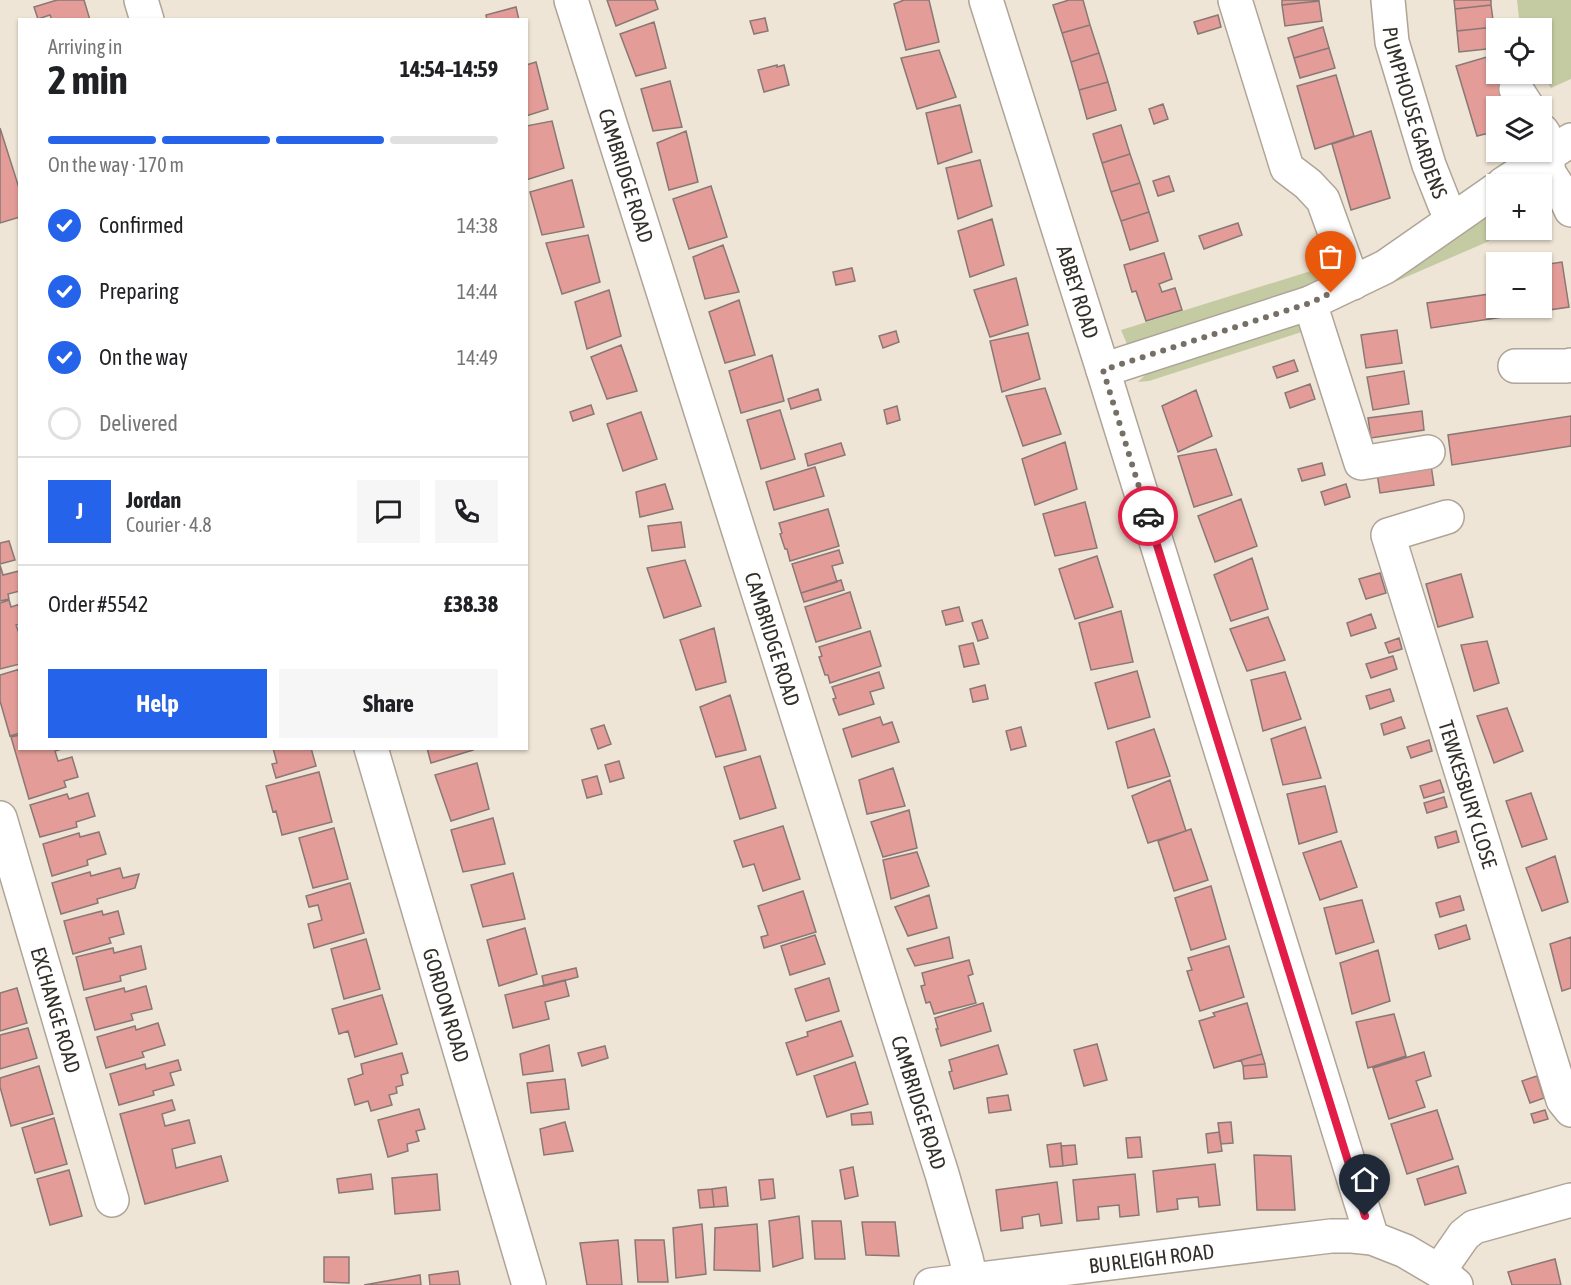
<!DOCTYPE html>
<meta charset="utf-8">
<style>
:root{--surface:#fff;--page:#f6f6f6;--text:#202124;--muted:#757577;--line:#e0e0e0;--accent:#2563eb}
body{margin:0;font-family:"Asap Condensed",sans-serif;background:var(--page);color:var(--text);height:100vh;display:flex;flex-direction:column;font-size:22px;white-space:nowrap}
*{box-sizing:border-box;margin:0}
p{font-size:20px;color:var(--muted)}
.icon{flex:none;width:33px;height:33px;fill:none;stroke:currentColor;stroke-width:2;stroke-linecap:round;stroke-linejoin:round}
.map{position:relative;flex:1;overflow:hidden}
.drawer{position:absolute;left:18px;top:18px;width:510px;height:732px;display:flex;flex-direction:column;background:var(--surface);border-radius:0px;box-shadow:0 2px 4px #0004}
.drawer>*{flex:none}
.buttons{position:absolute;left:1486px;top:18px;display:grid;gap:12px}
.buttons a{display:grid;place-items:center;width:66px;height:66px;border-radius:0px;background:var(--surface);box-shadow:0 2px 4px #0004;font-size:30px}
.pin{position:absolute;display:grid;place-items:center;width:51px;height:51px;color:#fff;margin:-62px -26px;border-radius:50% 50% 50% 0;rotate:-45deg;box-shadow:0 0 6px #0007}
.pin .icon{rotate:45deg}
.courier{position:absolute;display:grid;place-items:center;width:60px;height:60px;margin:-30px;border:4px solid #e11d48;border-radius:50%;background:#fff;color:#222;box-shadow:0 2px 8px #0007}
.overview em{font-style:normal;font-weight:700}
.overview div{display:flex;flex-direction:column-reverse}
.overview{display:flex;align-items:center;justify-content:space-between;height:102px;padding:0 30px}
h1{font-size:39px;font-weight:700;line-height:45px}
.bar{display:grid;grid-template-columns:repeat(4,1fr);gap:9px 6px;align-content:center;height:72px;padding:0 30px}
.bar i{height:8px;border-radius:4px;background:var(--line)}
.bar .current{background:var(--accent)}
.bar p{grid-column:span 4}
.line{display:flex;align-items:center;gap:15px;padding:0 30px;border-top:2px solid var(--line)}
.line div{flex:1}
.round{display:grid;place-items:center;flex:none;width:63px;height:63px;border-radius:0px;background:var(--page)}
ol{padding:0 30px;list-style:none}
li{display:flex;align-items:center;gap:18px;height:66px}
li p{margin-inline-start:auto}
li .icon{padding:6px;border-radius:50%;background:var(--accent);color:#fff;stroke-width:4}
li:last-child{color:var(--muted)}
li i{width:33px;height:33px;border:3px solid var(--line);border-radius:50%}
.action{display:flex;gap:12px;margin-top:auto;padding:12px 30px}
.action a{flex:1;height:69px;border-radius:0px;background:var(--accent);color:#fff;font-size:24px;font-weight:700;line-height:69px;text-align:center}
.action a+a{background:var(--page);color:var(--text)}
.map>svg:first-child{display:block}
</style>
<div class="map">
<svg width="1571" height="1285" viewBox="0 0 1571 1285">
<rect width="100%" height="100%" fill="#efe5d6"/>
<path fill="#c4cba3" d="M1517,0h54v79l-20,9 -7,-11 -18,7 -1,-10h17v-46h-22z
M1497,209v21h7l-17,12 -90,39 -2,-7z
M1327,266l3,2v9l-26,12 -168,56 -9,-1 -6,-14z
M1311,319l3,9 -165,53 -11,1 10,-10z"/>
<path fill="#e39c97" stroke="#897876" stroke-width="1.5" d="M57,0h27l6,20h-38l-2,-5 -12,4 -4,-12z
M607,0h48l3,9 -42,17z
M904,0h25l10,42 -33,8 -12,-46z
M1069,0h14l7,25 -28,8 -9,-28z
M1282,0h37v1l-37,4z
M1454,0h37v5l-36,4z
M1319,1l3,20 -37,5 -3,-21z
M1491,5l3,22 -37,4 -2,-22z
M516,7l3,13h-32l-1,-5z
M1218,15l3,12 -23,7 -4,-12z
M765,18l3,13 -14,3 -4,-13z
M654,22l12,46 -30,8 -16,-42z
M1090,25l9,28 -28,9 -9,-29z
M1323,27l6,21 -35,10 -6,-20z
M1494,27l2,21 -37,4 -2,-21z
M1329,48l6,20 -35,10 -6,-20z
M939,50l17,47 -39,12 -16,-51z
M1099,53l9,29 -29,8 -8,-28z
M1497,54v20h6l10,32h-16v25l-20,5 -21,-70z
M536,62l12,47 -22,7v-51z
M777,65v2l7,-2 5,20 -25,7 -6,-22z
M1336,75l18,61 -39,13 -18,-63z
M670,81l12,46 -29,4 -12,-42z
M1108,82l8,28 -29,9 -8,-29z
M1163,104l5,15 -14,5 -5,-15z
M960,105l12,47 -34,12 -12,-51z
M552,121l12,47 -38,12v-54z
M1121,125l9,29 -28,9 -9,-29z
M0,128l20,63v26l-20,6z
M686,131l12,51 -29,8 -12,-47z
M1371,131l19,67 -39,12 -19,-66z
M1130,154l10,29 -29,9 -9,-29z
M980,160l12,46 -34,13 -12,-51z
M1169,176l5,15 -16,5 -5,-15z
M572,180l12,47 -42,8 -12,-43z
M1140,183l9,29 -28,9 -10,-29z
M711,186l16,51 -38,12 -16,-50z
M1149,212l9,29 -28,9 -9,-29z
M992,219l12,46 -34,12 -12,-46z
M1238,223l4,12 -38,14 -5,-13z
M588,235l12,47 -38,12 -16,-51z
M723,245l16,47 -34,7 -12,-42z
M1164,253l8,26 -13,5 3,8 13,-4 7,22 -36,11 -10,-30 -4,1 -8,-27z
M1562,262l7,45 -138,21 -4,-25 69,-10 -4,-21h5v36h45v-43z
M852,268l3,13 -19,4 -3,-13z
M1016,278l12,47 -38,12 -16,-47z
M609,290l12,46 -34,13 -12,-47z
M739,300l16,55 -30,8 -16,-51z
M1397,330l5,33 -36,5 -5,-33z
M896,331l3,11 -16,6 -4,-12z
M1028,333l12,46 -38,13 -12,-51z
M621,345l16,46 -30,8 -16,-42z
M772,355l12,46 -43,12 -12,-42z
M1294,360l4,11 -21,7 -4,-11z
M1404,371l5,33 -36,6 -6,-33z
M1310,384l5,15 -25,9 -5,-15z
M1045,388l16,46 -38,12 -17,-50z
M818,389l3,11 -30,9 -3,-10z
M1196,390l16,46 -34,16 -16,-46z
M591,405l3,9 -21,7 -3,-9z
M897,406l3,14 -13,4 -3,-14z
M780,410l15,49 -34,10 -14,-49z
M1422,411l2,19 -53,8 -3,-20z
M641,412l16,47 -34,12 -16,-47z
M1571,416v30l-119,19 -4,-30z
M1065,442l12,47 -42,16 -13,-46z
M841,443l4,12 -37,11 -3,-12z
M1216,449l16,46 -38,12 -16,-51z
M1322,463l3,12 -23,6 -4,-12z
M1431,465l3,20 -54,8 -3,-20z
M815,467l9,29 -50,14 -8,-28z
M665,484l8,25 -33,8 -4,-25z
M1346,484l4,13 -25,8 -4,-13z
M1241,499l16,47 -42,16 -17,-46z
M1085,502l12,46 -42,8 -12,-42z
M828,509l11,37 -49,15 -3,-12h-2l-5,-15 2,-1 -3,-10z
M681,522l4,25 -33,4 -4,-25z
M9,541l6,19 -15,4v-21z
M839,550l4,13 -11,3 5,16 -36,11 -9,-29z
M1097,556l16,51 -38,12 -16,-50z
M1252,558l16,51 -37,12 -17,-46z
M685,560l16,46 -37,12 -17,-50z
M0,565l3,10 16,-4 1,4v16l-12,3 1,5 -9,2z
M1380,573l6,20 -20,6 -7,-20z
M1461,574l12,43 -35,10 -12,-43z
M841,580l3,10 -40,12 -3,-9z
M850,592l11,36 -45,14 -11,-35z
M9,600l2,7 9,-3v20l-4,1 4,11v28l-20,5v-66z
M959,607l4,14 -17,4 -4,-14z
M1121,611l12,51 -42,8 -12,-47z
M1371,614l5,14 -25,8 -4,-13z
M1268,617l17,43 -38,11 -17,-42z
M982,620l6,18 -10,3 -6,-18z
M714,628l12,54 -30,8 -16,-50z
M870,631l11,35 -51,17 -2,-8h-3l-6,-18 3,-1 -3,-9z
M1399,638l3,11 -13,4 -4,-10z
M1487,641l12,42 -25,8 -13,-46z
M973,643l6,21 -15,3 -5,-21z
M1393,656l4,13 -26,9 -5,-14z
M20,669v64l-10,3 -10,-35v-26z
M1137,671l13,46 -42,12 -13,-46z
M879,672l5,16 -14,4 4,12 -35,11 -6,-16 3,-1 -4,-11z
M1285,672l16,47 -38,12 -12,-51z
M985,685l3,14 -15,3 -3,-13z
M1390,689l4,12 -24,8 -4,-13z
M730,695l16,55 -30,7 -16,-50z
M1507,708l16,43 -29,12 -17,-47z
M880,717l3,8 9,-3 7,20 -47,15 -9,-28z
M1401,717l4,11 -21,7 -3,-11z
M604,725l7,19 -13,5 -7,-20z
M1021,727l5,19 -15,4 -5,-19z
M1305,727l16,51 -38,7 -12,-46z
M1154,729l16,47 -42,12 -12,-46z
M20,735v13h45l-10,3 3,10 14,-4 6,20 -14,4 2,6 -37,12 -18,-62z
M1429,740l3,11 -21,7 -4,-11z
M273,748h38l5,18 -40,12 -4,-14 5,-1z
M427,748h45l1,2 -42,13z
M760,756l16,52 -36,11 -16,-52z
M619,761l5,17 -14,4 -5,-17z
M477,763l12,46 -38,12 -16,-46z
M893,768l12,38 -38,8 -8,-34z
M319,772l13,50 -50,13 -6,-24 -3,1 -7,-26z
M597,776l5,18 -15,4 -5,-18z
M1170,780l16,51 -38,12 -16,-47z
M1440,780l4,12 -20,6 -4,-12z
M1325,786l12,46 -38,12 -12,-50z
M88,793l7,23 -19,6 1,5 -37,10 -10,-32 37,-11 2,5z
M1531,793l16,46 -25,8 -16,-46z
M1444,797l3,10 -20,6 -3,-10z
M909,810l8,38 -34,9 -12,-35z
M493,818l12,46 -42,8 -12,-42z
M783,826l17,53 -37,12 -9,-27 -11,3 -9,-26z
M334,828l14,51 -35,9 -14,-50z
M1191,829l17,51 -34,11 -16,-50z
M1456,831l3,11 -21,6 -3,-11z
M99,832l7,22 -19,6 1,5 -36,11 -9,-32 36,-11 1,4z
M1341,841l16,46 -37,13 -17,-47z
M917,852l12,34 -38,13 -8,-39z
M1555,856l13,46 -26,9 -16,-43z
M120,868l3,10 16,-4 -4,14 -38,11 1,4 -37,11 -9,-31 38,-11 1,4z
M513,873l12,46 -42,8 -12,-42z
M350,883l14,50 -50,15 -6,-24 14,-4 -4,-15 -9,2 -3,-11z
M1211,886l15,53 -35,11 -16,-52z
M803,891l13,41 -52,16 -3,-11 7,-2 -10,-29z
M929,895l8,33 -29,8 -13,-29z
M1460,896l4,14 -24,7 -4,-14z
M1362,900l12,42 -38,12 -12,-46z
M102,911l1,4 15,-4 6,23 -15,4 2,5 -38,11 -9,-33z
M1466,925l4,14 -31,10 -4,-14z
M525,928l12,46 -38,12 -12,-46z
M815,935l10,29 -35,11 -9,-29z
M949,937l4,21 -38,8 -8,-17z
M1571,937v51l-9,3 -12,-47z
M366,939l14,50 -36,10 -13,-50z
M141,946l5,23 -26,7 1,5 -37,9 -8,-33 37,-9 1,5z
M1229,946l15,51 -44,14 -13,-40 5,-1 -4,-12z
M1378,950l12,51 -38,13 -12,-51z
M969,960l4,14 -5,2 8,27 -42,11 -4,-12 -4,1 -5,-17 4,-1 -3,-12z
M576,968l2,9 -34,9 -2,-10z
M829,978l10,33 -33,10 -11,-32z
M565,980l4,16 -24,6 4,17 -36,9 -8,-33z
M146,986l6,23 -21,5 2,6 -38,10 -9,-32 38,-10 1,4z
M17,988l10,35 -27,8v-38z
M382,995l15,49 -42,13 -7,-26 -9,3 -7,-25z
M983,1003l8,28 -50,15 -5,-17h2l-3,-11z
M1247,1003l15,51 -48,14 -15,-47 16,-5 -2,-3z
M1394,1014l12,42 -38,12 -12,-46z
M841,1021l12,35 -56,19 -11,-32 22,-7 -1,-4z
M158,1023l7,22 -23,7 2,5 -38,11 -9,-31 38,-11 1,4z
M28,1028l9,30 -37,11v-34z
M1097,1044l10,36 -23,6 -10,-36z
M549,1045l4,26 -30,4 -3,-21z
M998,1045l9,29 -53,15 -5,-17 3,-1 -3,-11z
M605,1046l3,12 -26,8 -4,-13z
M1424,1052l7,24 -15,5 9,26 -36,12 -16,-51z
M402,1053l6,20 -7,2 2,10 -7,2 1,6 -8,2 3,10 -21,6 -3,-10 -13,4 -7,-26 15,-5 -2,-10z
M1262,1054l3,10 -22,2 -2,-6z
M178,1060l3,10 -11,3 4,12 -21,6 1,4 -35,10 -9,-31 35,-10 1,5z
M855,1062l13,42 -41,13 -13,-41z
M1265,1064l2,13 -23,2 -1,-13z
M39,1066l14,48 -42,12 -11,-39v-9z
M1537,1076l7,22 -14,5 -8,-22z
M565,1079l4,30 -38,4 -4,-30z
M1008,1095l3,15 -22,3 -2,-15z
M172,1100l3,10 -13,4 3,12 24,-6 6,23 -23,6 4,19 45,-12 7,25 -83,23 -25,-90z
M419,1109l6,20 -9,2 3,10 -12,3 1,7 -20,6 -10,-37z
M1437,1110l16,49 -46,15 -16,-50z
M1545,1110l3,9 -14,4 -3,-9z
M871,1112l2,12 -21,1 -1,-11z
M54,1118l13,46 -32,9 -13,-45z
M565,1122l8,29 -29,4 -4,-26z
M1231,1122l2,21 -12,1 -3,-21z
M1219,1132l3,19 -14,2 -2,-19z
M1140,1137l2,20 -14,1 -2,-20z
M1061,1143l2,23 -13,1 -3,-22z
M1075,1145l2,19 -14,2 -2,-20z
M1254,1155l37,1 4,54h-38z
M1215,1164l5,41 -21,2 -1,-10 -21,2 1,10 -21,3 -4,-41z
M1458,1166l8,27 -41,12 -8,-26z
M853,1167l5,29 -13,3 -5,-29z
M69,1170l13,46 -32,9 -13,-46z
M371,1174l2,15 -34,4 -2,-14z
M437,1174l3,36 -45,4 -3,-36z
M1135,1174l4,41 -19,2 -1,-12 -21,2 1,12 -22,2 -4,-41z
M773,1179l2,19 -14,2 -2,-20z
M1057,1182l5,41 -21,3 -2,-12 -17,3 1,11 -22,3 -5,-41z
M726,1187l2,19 -14,1 -2,-18z
M712,1189l2,18 -14,1 -2,-18z
M799,1216l4,42 -30,9 -4,-46z
M812,1221h29l4,38h-30z
M862,1222h33l4,34 -33,-1z
M702,1224l4,50 -30,4 -3,-50z
M757,1224l3,47 -46,-1 1,-42z
M618,1240l4,45h-35l-7,-42z
M635,1240h29l4,42h-30z
M324,1257h25v26l-25,-1z
M1555,1259l6,26h-49l-4,-13z
M458,1271l2,14h-30l-1,-10z
M420,1275l1,10h-57z"/>
<g fill="none" stroke-linecap="round" stroke-linejoin="round">
<defs>
<g id="minor">
<path d="M141,0l6,20"/>
<path id="s1" d="M571,0l371,1174 24,84 5,22"/>
<path id="s2" d="M986,0l117,370 269,868"/>
<path d="M1235,0l52,168 21,16 15,16 30,83"/>
<path id="s3" d="M1388,0l4,42 37,123 15,38 8,17"/>
<path d="M1516,89l11,17"/>
<path d="M1542,131l2,3 5,39 17,26 5,11"/>
<path d="M1503,184l68,-44"/>
<path d="M1310,303l51,160 67,-11"/>
<path d="M1515,366h52l4,-1"/>
<path d="M1103,370l207,-67 75,-36 112,-78"/>
<path id="s4" d="M1447,517l-59,18 175,565 8,10"/>
<path id="s5" d="M371,748l158,537"/>
<path id="s6" d="M0,818l112,382"/>
<path d="M1439,1271l25,-36 10,-8 97,-27"/>
<path id="s7" d="M931,1285l400,-49h21l20,2 33,13 34,20 17,14"/>
</g>
</defs>
<use href="#minor" stroke="#afa497" stroke-width="36"/>
<use href="#minor" stroke="#fff" stroke-width="33"/>
</g>
<g fill="none" stroke-linecap="round" stroke-linejoin="round">
<path stroke="#756f66" stroke-width="6" stroke-dasharray="0 10.8" d="M1148,516l-45,-146 207,-67 21,-10"/>
<path stroke="#e11d48" stroke-width="8" d="M1148,516l217,700"/>
</g>
<g text-anchor="middle" dominant-baseline="central" stroke-width="4.5" stroke-linejoin="round" paint-order="stroke">
<g font-size="21" fill="#332f29" stroke="#fdf2e3">
<text stroke="none"><textPath href="#s3" startOffset="116">PUMPHOUSE GARDENS</textPath></text>
<text stroke="none"><textPath href="#s1" startOffset="184">CAMBRIDGE ROAD</textPath></text>
<text stroke="none"><textPath href="#s2" startOffset="306">ABBEY ROAD</textPath></text>
<text stroke="none"><textPath href="#s1" startOffset="670">CAMBRIDGE ROAD</textPath></text>
<text stroke="none"><textPath href="#s4" startOffset="333">TEWKESBURY CLOSE</textPath></text>
<text stroke="none"><textPath href="#s5" startOffset="268">GORDON ROAD</textPath></text>
<text stroke="none"><textPath href="#s6" startOffset="200">EXCHANGE ROAD</textPath></text>
<text stroke="none"><textPath href="#s1" startOffset="1156">CAMBRIDGE ROAD</textPath></text>
<text stroke="none"><textPath href="#s7" startOffset="222">BURLEIGH ROAD</textPath></text>
</g>
</g>
</svg>
<div class="buttons">
<a><svg class="icon" aria-label="locate" viewBox="0 0 24 24"><circle cx="12" cy="12" r="6"/><path d="M12 2v4M12 18v4M2 12h4M18 12h4"/></svg></a>
<a><svg class="icon" aria-label="layers" viewBox="0 0 24 24"><path d="M12 4l9 5-9 5-9-5zM3 14l9 5 9-5"/></svg></a>
<a>+</a>
<a>−</a>
</div>
<div class="pin" style="left:1331px;top:293px;background:#ea580c"><svg class="icon" aria-label="bag" viewBox="0 0 24 24"><path d="M5 8h14l-1 12H6zM9 8a3 3 0 0 1 6 0"/></svg></div>
<div class="pin" style="left:1365px;top:1216px;background:#1f2937"><svg class="icon" aria-label="home" viewBox="0 0 24 24"><path d="M3 11l9-7 9 7M6 9v11h12V9"/></svg></div>
<div class="courier" style="left:1148px;top:516px"><svg class="icon" aria-label="car" viewBox="0 0 24 24"><path d="M5 17H2v-5l4-1 3-4h7l3 4 3 1v5h-3M9 17h6M6 11h13"/><circle cx="7" cy="17" r="2"/><circle cx="17" cy="17" r="2"/></svg></div>
<section class="drawer">
<div class="overview"><div><h1>2 min</h1><p>Arriving in</p></div><em>14:54–14:59</em></div>
<div class="bar"><i class="current"></i><i class="current"></i><i class="current"></i><i></i><p>On the way · 170 m</p></div>
<ol>
<li><svg class="icon" aria-label="check" viewBox="0 0 24 24"><path d="M5 12l5 5 9-10"/></svg>Confirmed<p>14:38</p></li>
<li><svg class="icon" aria-label="check" viewBox="0 0 24 24"><path d="M5 12l5 5 9-10"/></svg>Preparing<p>14:44</p></li>
<li><svg class="icon" aria-label="check" viewBox="0 0 24 24"><path d="M5 12l5 5 9-10"/></svg>On the way<p>14:49</p></li>
<li><i></i>Delivered</li>
</ol>
<div class="line" style="height:108px"><b class="round" style="background:var(--accent);color:#fff">J</b><div><b>Jordan</b><p>Courier · 4.8</p></div><a class="round"><svg class="icon" aria-label="chat" viewBox="0 0 24 24"><path d="M4 5h16v11H9l-5 4z"/></svg></a><a class="round"><svg class="icon" aria-label="phone" viewBox="0 0 24 24"><path d="M5 4h4l2 5-3 2q2 4 5 5l2-3 5 2v4C11 20 4 13 5 4z"/></svg></a></div>
<div class="line" style="height:78px"><div>Order #5542</div><b>£38.38</b></div>
<div class="action"><a>Help</a><a>Share</a></div>
</section>
</div>
